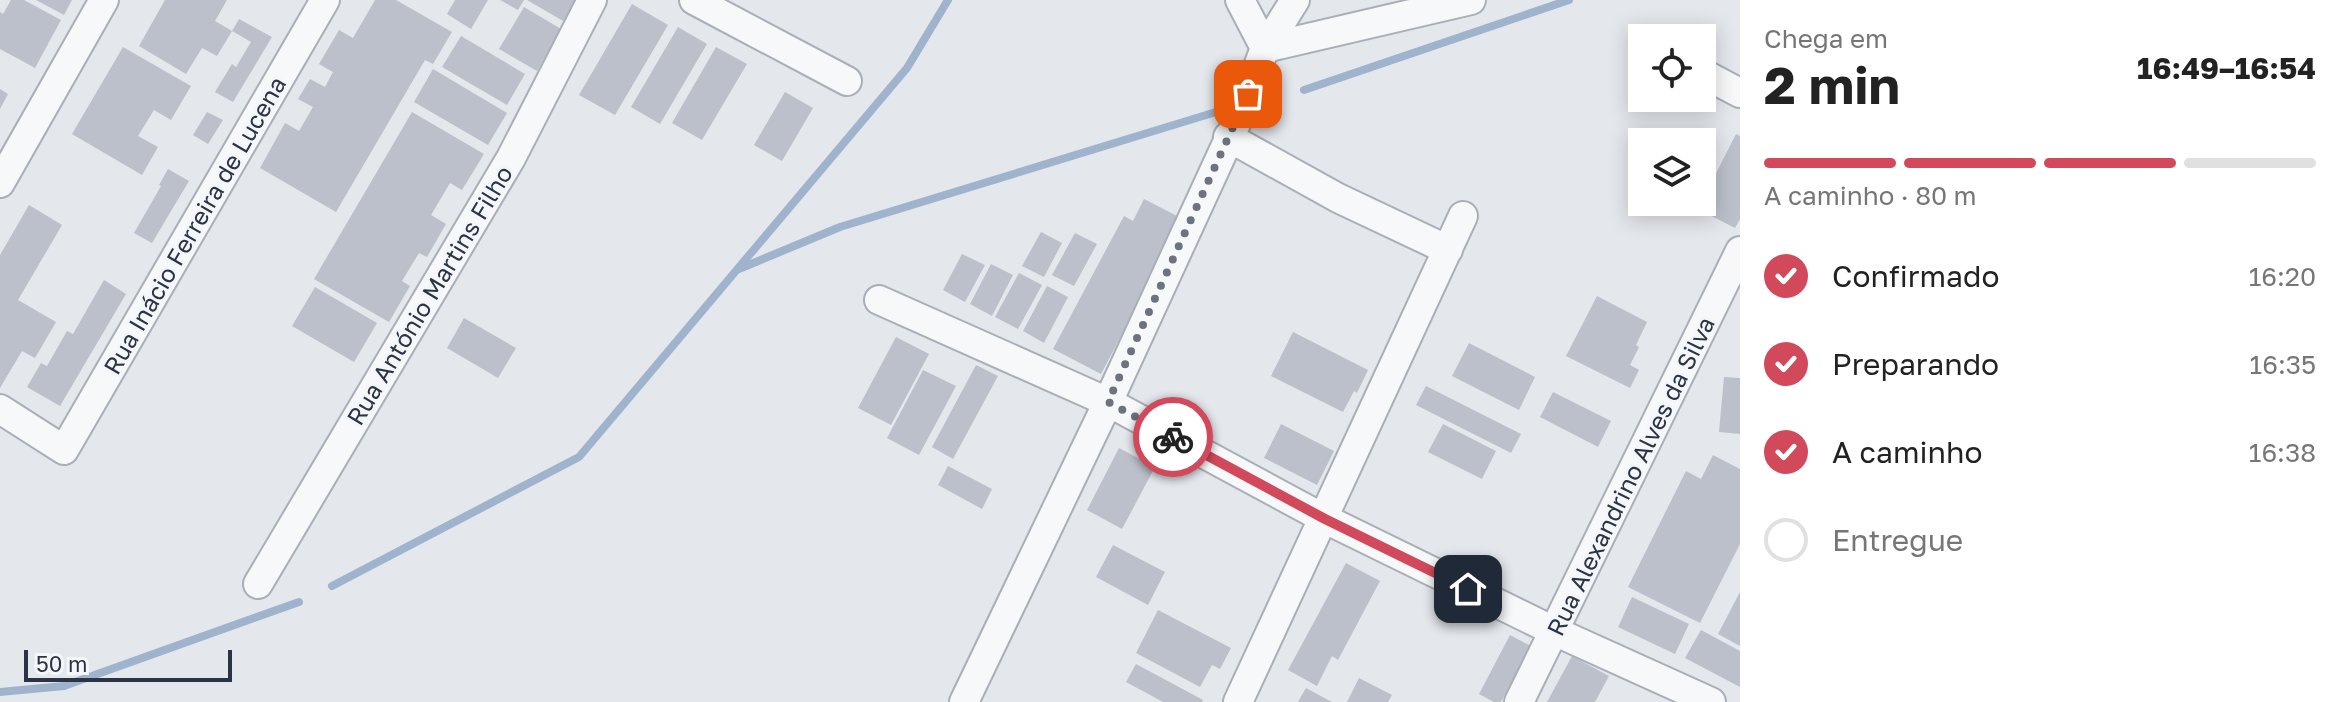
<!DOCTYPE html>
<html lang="pt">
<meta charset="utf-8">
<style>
:root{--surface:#fff;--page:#f6f6f6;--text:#222;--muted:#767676;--line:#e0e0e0;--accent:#d1495b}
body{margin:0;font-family:"Golos Text",sans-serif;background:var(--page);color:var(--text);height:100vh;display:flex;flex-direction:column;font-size:30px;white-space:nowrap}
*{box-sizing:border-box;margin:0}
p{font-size:26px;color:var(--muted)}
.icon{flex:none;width:44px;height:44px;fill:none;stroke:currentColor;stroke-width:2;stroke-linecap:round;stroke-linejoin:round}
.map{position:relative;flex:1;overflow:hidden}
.side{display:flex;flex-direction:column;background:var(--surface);width:600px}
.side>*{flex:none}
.buttons{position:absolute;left:1628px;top:24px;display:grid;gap:16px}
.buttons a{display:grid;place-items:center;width:88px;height:88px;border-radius:0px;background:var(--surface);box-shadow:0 4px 20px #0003;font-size:40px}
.scale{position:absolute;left:24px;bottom:20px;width:208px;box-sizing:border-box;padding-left:8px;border:4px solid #2b3445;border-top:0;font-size:22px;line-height:28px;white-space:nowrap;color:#2b3445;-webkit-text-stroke:6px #f4f6f9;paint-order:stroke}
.pin{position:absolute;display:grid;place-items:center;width:68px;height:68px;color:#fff;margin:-34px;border-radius:16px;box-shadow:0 4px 12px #0006}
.courier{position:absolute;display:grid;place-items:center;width:80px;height:80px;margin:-40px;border:6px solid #d1495b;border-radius:50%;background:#fff;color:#222;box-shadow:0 2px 10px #0007}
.summary em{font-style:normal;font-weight:700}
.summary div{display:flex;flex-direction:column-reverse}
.summary{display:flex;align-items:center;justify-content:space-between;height:136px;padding:0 24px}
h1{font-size:52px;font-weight:700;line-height:60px}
.bar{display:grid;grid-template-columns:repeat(4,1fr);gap:12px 8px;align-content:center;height:96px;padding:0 24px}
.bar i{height:10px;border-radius:6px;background:var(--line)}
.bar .current{background:var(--accent)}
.bar p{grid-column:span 4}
ol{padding:0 24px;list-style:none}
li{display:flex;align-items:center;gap:24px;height:88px}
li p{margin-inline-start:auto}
li .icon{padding:8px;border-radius:50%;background:var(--accent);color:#fff;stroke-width:4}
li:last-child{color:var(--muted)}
li i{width:44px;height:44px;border:4px solid var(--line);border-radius:50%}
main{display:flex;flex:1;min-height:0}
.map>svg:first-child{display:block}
</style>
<main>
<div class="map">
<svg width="1740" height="702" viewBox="0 0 1740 702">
<rect width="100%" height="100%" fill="#e4e7ec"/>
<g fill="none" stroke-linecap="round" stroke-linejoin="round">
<path stroke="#9fb4cc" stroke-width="8" d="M1304,90l265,-90
M739,269l101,-42 376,-115
M332,586l247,-129 328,-389 41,-68
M0,692l64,-6 235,-84"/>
</g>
<path fill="#bbc0ca" d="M11,0h13l37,20 -26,48 -35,-19v-37l3,2z
M36,0h36l-8,15z
M165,0h62l-12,21 17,10 7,-12 33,18 -39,65 -18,-10 17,-28 4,3 15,-25 -19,-11 -15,25 -15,-8 -16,26 -47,-28z
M375,0h21l56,32 -19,32 -8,-4 -89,152 -76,-44 25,-45 14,8 14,-24 -15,-8 12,-20 15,8 8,-15 -14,-8 20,-34 14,8z
M455,0h33l-17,29 -24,-15z
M500,0h24l-6,10z
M527,0h49l-13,21z
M632,4l36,21 -53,90 -36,-20z
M524,7l37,22 -24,42 -38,-22z
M678,27l29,17 -47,80 -29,-17z
M461,36l64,38 -18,31 -65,-38z
M123,47l68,39 -20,34 -17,-10 -16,26 20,11 -16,28 -70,-41z
M716,47l31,17 -45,76 -30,-17z
M433,69l74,44 -19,32 -74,-43z
M0,89l8,5 -8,15z
M785,92l28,16 -31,53 -28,-16z
M207,112l16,8 -15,24 -15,-9z
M412,112l72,42 -22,36 -12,-7 -19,32 15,9 -19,33 -8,-4 -17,28 8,5 -21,36 -75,-43z
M1736,134l4,2v83l-5,9 -37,-19z
M168,169l21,12 -37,62 -18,-10 27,-47 -2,-1z
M1144,199l39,20 -82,155 -48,-25 71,-133 9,5z
M29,205l33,20 -44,75 38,22 -21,36 -13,-7 -22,37v-133z
M1041,232l21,11 -18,34 -22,-11z
M1075,233l22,11 -23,42 -22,-11z
M962,254l23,11 -20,37 -22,-12z
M991,264l22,11 -21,41 -22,-12z
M1019,273l23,12 -24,44 -23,-12z
M104,280l22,14 -66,112 -33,-19 14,-24 6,3 20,-35 6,3z
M1047,286l21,11 -24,46 -21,-12z
M315,287l62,36 -23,39 -62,-36z
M1597,296l50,26 -11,23 3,2 -9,18 9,5 -9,18 -64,-32z
M464,318l52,30 -18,30 -51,-30z
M1293,332l75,38 -11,23 -3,-2 -11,21 -72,-36z
M896,337l33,17 -38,71 -33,-17z
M1469,343l66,34 -16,33 -67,-34z
M976,365l22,11 -45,83 -21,-12z
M923,370l33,16 -37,69 -32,-17z
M1724,377l16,1v56l-21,-2z
M1426,386l95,48 -10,19 -95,-48z
M1553,392l58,29 -13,26 -58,-30z
M1281,424l53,27 -17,34 -53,-27z
M1443,424l53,27 -14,28 -54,-27z
M1119,448l36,19 -33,62 -35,-19z
M1713,455l27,14v75l-40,79 -72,-36 58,-116 15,8z
M948,466l44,23 -10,20 -44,-24z
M1113,545l52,27 -17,33 -52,-28z
M1346,563l34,18 -42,79 -6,-4 -15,30 -29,-16z
M1740,592v54l-22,-12z
M1632,597l57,27 -14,30 -57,-27z
M1158,610l73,38 -11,21 -8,-4 -12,22 -64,-34z
M1701,630l39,21v36l-55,-29z
M1510,635l21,11 -30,56h-7l-15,-8z
M1572,656l37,20 -14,26h-48z
M1136,664l67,36 -1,2h-39l-37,-20z
M1359,678l33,17 -4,7h-41z
M1306,688l26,14h-34z"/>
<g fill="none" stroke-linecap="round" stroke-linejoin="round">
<defs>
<path id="minor" d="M694,0l153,81
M1240,0l25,48 206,-48
M1702,73l38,20
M1228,137l110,61 110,52
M0,183l104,-183
M879,300l229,102 217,117 229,112 157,71
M0,409l64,41 261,-450
M258,584l253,-426 81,-158
M964,702l144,-300 131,-285 26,-69 30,-48
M1238,702l225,-486
M1519,702l221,-451"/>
</defs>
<use href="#minor" stroke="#a9aeb7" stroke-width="32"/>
<use href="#minor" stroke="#f7f8fa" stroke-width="28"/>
</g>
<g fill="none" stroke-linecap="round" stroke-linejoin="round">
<path stroke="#6c737f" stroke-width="8" stroke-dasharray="0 14.4" d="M1173,437l-65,-35 140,-308"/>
<path stroke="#d1495b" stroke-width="10" d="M1173,437l152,82 143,70"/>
</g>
<g text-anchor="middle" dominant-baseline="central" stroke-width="6" stroke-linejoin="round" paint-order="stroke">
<g font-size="24" fill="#2b3445" stroke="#f4f6f9">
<text transform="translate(194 225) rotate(-60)">Rua Inácio Ferreira de Lucena</text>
<text transform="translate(429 295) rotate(-59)">Rua António Martins Filho</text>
<text transform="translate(1630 476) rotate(-64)">Rua Alexandrino Alves da Silva</text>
</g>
</g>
</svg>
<div class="buttons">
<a><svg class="icon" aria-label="locate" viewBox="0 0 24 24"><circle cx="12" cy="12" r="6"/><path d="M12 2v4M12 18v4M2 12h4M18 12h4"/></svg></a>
<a><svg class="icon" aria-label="layers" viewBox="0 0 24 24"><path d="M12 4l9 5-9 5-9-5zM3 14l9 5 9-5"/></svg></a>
</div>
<div class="scale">50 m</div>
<div class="pin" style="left:1248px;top:94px;background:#ea580c"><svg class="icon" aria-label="bag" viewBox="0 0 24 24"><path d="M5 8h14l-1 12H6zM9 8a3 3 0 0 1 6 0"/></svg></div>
<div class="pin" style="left:1468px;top:589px;background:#1f2937"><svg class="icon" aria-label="home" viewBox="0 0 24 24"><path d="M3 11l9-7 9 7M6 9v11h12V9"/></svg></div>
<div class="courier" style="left:1173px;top:437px"><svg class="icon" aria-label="bike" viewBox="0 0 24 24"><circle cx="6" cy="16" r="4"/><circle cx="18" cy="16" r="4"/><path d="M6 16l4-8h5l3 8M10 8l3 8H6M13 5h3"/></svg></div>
</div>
<section class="side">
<div class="summary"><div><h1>2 min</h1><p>Chega em</p></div><em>16:49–16:54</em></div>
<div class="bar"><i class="current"></i><i class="current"></i><i class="current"></i><i></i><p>A caminho · 80 m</p></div>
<ol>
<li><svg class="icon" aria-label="check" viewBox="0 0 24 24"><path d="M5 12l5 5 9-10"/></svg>Confirmado<p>16:20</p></li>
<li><svg class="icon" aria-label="check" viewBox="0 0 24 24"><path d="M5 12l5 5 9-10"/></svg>Preparando<p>16:35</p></li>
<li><svg class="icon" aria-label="check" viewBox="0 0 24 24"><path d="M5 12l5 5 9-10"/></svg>A caminho<p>16:38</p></li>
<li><i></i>Entregue</li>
</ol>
</section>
</main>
